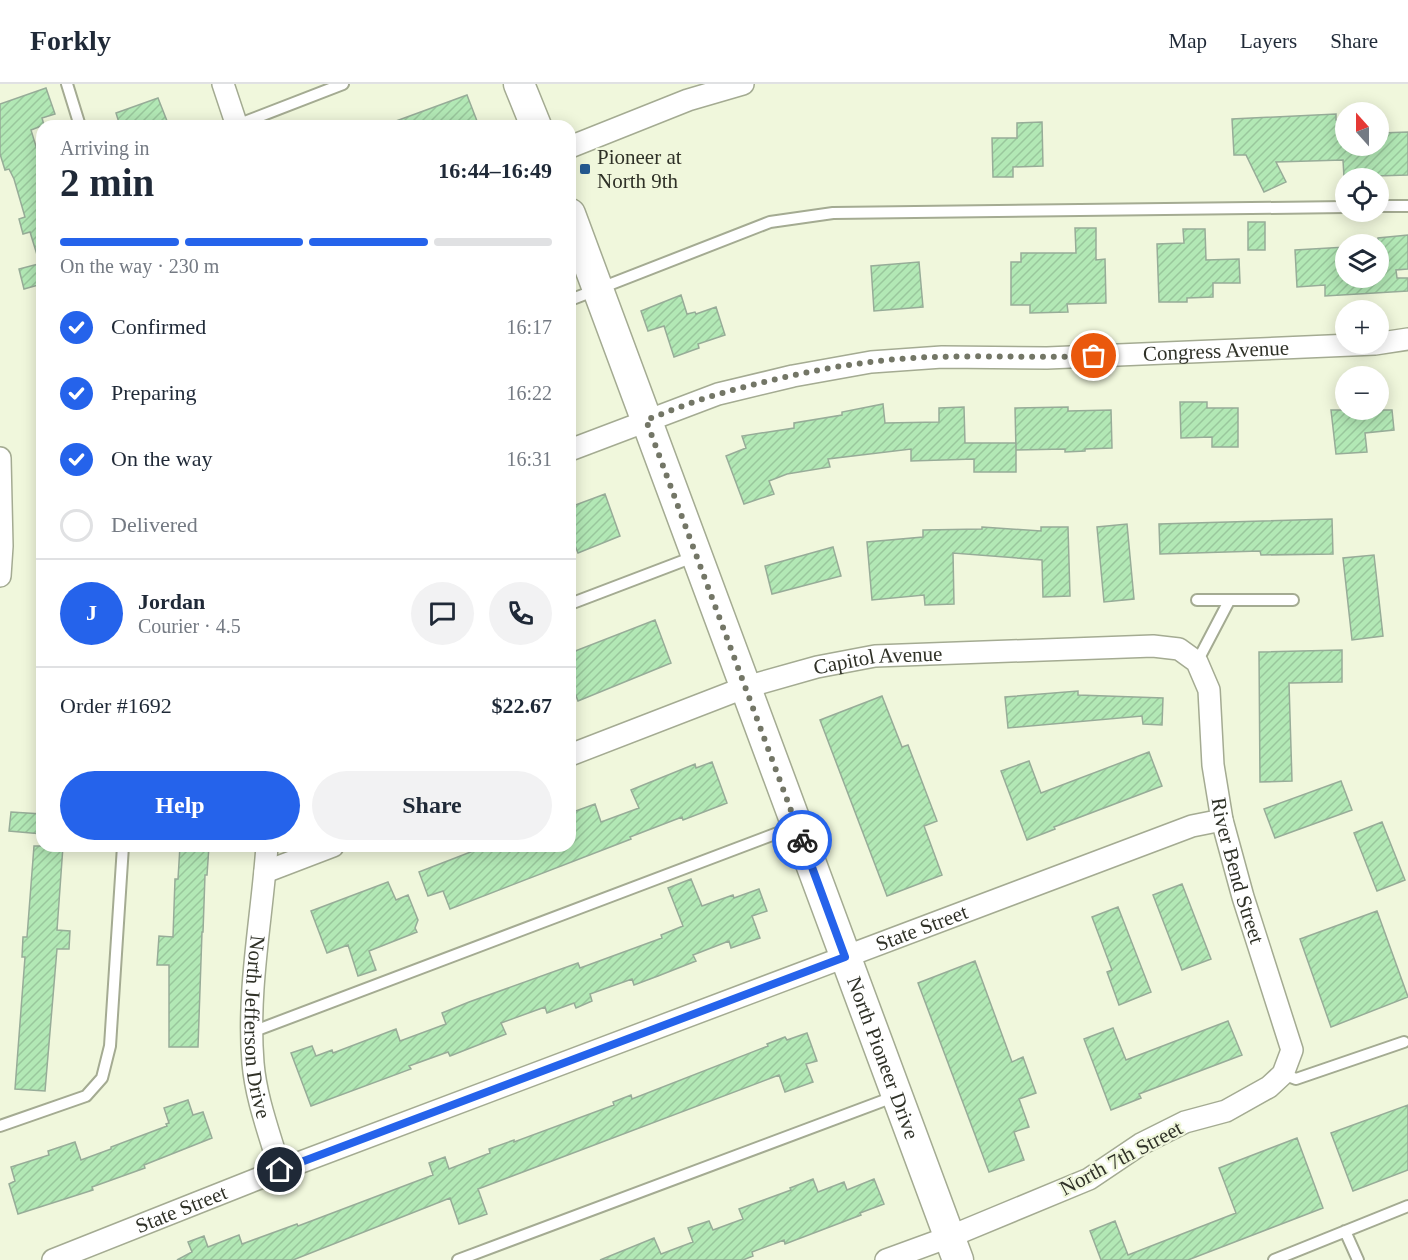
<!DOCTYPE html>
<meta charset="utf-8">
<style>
:root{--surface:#fff;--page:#f2f2f3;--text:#1f2937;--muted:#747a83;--line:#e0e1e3;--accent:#2563eb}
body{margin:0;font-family:"Times New Roman",serif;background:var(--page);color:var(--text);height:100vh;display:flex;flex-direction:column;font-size:22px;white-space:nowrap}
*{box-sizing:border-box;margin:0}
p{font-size:20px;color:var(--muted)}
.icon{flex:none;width:33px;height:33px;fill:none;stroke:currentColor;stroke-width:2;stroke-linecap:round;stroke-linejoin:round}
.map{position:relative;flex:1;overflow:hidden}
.panel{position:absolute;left:36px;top:36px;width:540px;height:732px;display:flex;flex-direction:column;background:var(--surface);border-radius:18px;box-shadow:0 3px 15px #0003}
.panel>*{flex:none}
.needle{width:39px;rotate:339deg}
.tools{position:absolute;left:1335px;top:18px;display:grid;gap:12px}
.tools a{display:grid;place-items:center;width:54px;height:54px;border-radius:50%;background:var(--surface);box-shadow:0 3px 15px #0003;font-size:30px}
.pin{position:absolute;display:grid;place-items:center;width:51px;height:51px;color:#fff;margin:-26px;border:3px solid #fff;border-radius:50%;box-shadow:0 2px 6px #0007}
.courier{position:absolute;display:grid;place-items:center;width:60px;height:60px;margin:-30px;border:4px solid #2563eb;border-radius:50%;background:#fff;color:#222;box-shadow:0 2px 8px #0007}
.headline em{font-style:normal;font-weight:700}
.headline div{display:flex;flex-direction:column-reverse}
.headline{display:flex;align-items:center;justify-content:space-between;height:102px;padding:0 24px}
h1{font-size:39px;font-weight:700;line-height:45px}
.bar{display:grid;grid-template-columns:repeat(4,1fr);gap:9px 6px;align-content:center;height:72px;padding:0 24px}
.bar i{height:8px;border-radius:4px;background:var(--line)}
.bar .current{background:var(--accent)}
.bar p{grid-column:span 4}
.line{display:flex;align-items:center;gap:15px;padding:0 24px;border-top:2px solid var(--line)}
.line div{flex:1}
.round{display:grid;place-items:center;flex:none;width:63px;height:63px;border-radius:32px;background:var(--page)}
ol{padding:0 24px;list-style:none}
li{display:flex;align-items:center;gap:18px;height:66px}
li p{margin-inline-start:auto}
li .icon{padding:6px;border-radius:50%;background:var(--accent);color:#fff;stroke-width:4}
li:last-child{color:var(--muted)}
li i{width:33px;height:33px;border:3px solid var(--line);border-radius:50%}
.cta{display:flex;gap:12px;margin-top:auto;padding:12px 24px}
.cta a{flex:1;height:69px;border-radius:36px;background:var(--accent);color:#fff;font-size:24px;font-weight:700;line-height:69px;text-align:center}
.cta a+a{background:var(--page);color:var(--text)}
header{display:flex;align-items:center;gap:36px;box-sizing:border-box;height:84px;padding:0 30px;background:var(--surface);border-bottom:2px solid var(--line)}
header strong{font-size:28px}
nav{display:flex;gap:33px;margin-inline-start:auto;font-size:21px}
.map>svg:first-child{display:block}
</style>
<header>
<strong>Forkly</strong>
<nav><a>Map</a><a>Layers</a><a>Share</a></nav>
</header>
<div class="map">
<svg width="1408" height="1176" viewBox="0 0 1408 1176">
<defs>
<pattern id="building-hatch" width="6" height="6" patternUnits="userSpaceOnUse" patternTransform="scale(1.5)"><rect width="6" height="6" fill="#b2e8b5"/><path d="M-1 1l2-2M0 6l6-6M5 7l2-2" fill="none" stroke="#99c79c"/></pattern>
</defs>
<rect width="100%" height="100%" fill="#f0f7dc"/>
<path fill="url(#building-hatch)" stroke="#97ac98" stroke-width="1.5" d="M46,4l9,26 -13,4 2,7 -13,5 11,36v91l-4,1 -8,-26 -7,2 -4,-15 6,-2 -11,-38 -5,-10 -4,1 -5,-16v-50z
M467,11l10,26 -13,5h-75l-1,-2z
M158,14l11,28h-49l-4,-13z
M1336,30v6h10v26h32v-5h3v-8l27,-1v43l-64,2 -1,-17 -67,2 10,20 -22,10 -18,-37h-12l-2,-36z
M1042,38l1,44 -30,1v10h-20l-1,-39h25v-15z
M1248,138h17v28h-17z
M1075,144h21v32l9,-1 1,44 -39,1 1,8 -38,1v-8h-19v-43h10v-9h55z
M1183,145h22l1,31 33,-1 1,24h-27v14l-26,1v4h-28l-2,-58 27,-1z
M1408,151v34l-12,1 1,8h11v13l-83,5v-11l-28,2 -2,-37 51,-3v31h32v-40z
M919,178l4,45 -49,4 -3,-45z
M42,179v21l-18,5 -5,-20z
M681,211l6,19 8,-2 1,2 20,-7 9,28 -27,9 1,4 -25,9 -10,-31 -16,5 -7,-20z
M1180,318h27v6h31v39h-26v-10l-31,1z
M883,320l2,19 54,-1v-14l25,-1 1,36h51v29h-42v-13l-63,2v-12l-83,10 2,8 -43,7 -18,7 5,13 -30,10 -18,-48 20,-8 -4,-12 52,-8v-5l48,-8v-3z
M1068,323v4l43,-1 1,38 -27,1v2l-20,1v-3l-49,1 -1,-42z
M1331,326h61l2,20 -29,3 2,19 -31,2z
M605,410l15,42 -42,17 -8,-20v-26z
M1332,435l1,35 -72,1 -1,-4 -100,3 -1,-30z
M1127,440l7,75 -30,3 -7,-75z
M982,443l59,4v-4h27l2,69 -27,1 -1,-37 -89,-7 1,51 -29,1 -1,-10 -52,5 -5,-58 56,-5v-7l59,-1z
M833,463l8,29 -69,18 -7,-28z
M1374,471l9,81 -31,4 -9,-82z
M655,536l16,43 -93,38 -8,-21v-27z
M1342,566v32l-53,1 3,98 -32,1 -1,-130z
M1078,607v4l85,3 -1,27 -19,-1 -1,-8 -134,12 -3,-31z
M882,612l20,51 6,-2 29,76 -13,5 18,49 -55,21 -67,-176z
M1149,668l13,34 -108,41 1,2 -28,11 -26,-69 28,-10 12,32z
M712,678l15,41 -44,17 -1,-3 -52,20 1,2 -181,70 -7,-18 -15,5 -9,-24 67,-26h84v-33l25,-9 6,18 38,-14 -8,-18 64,-26 1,4z
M1341,697l11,29 -77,28 -11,-29z
M11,728l31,2v20l-33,-3z
M1382,738l23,58 -28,11 -23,-58z
M34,762h29l-6,84 13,1 -1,18h-12l-12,142 -30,-2 10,-132h-3l1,-20h4z
M180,762h29l-2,29h-2l-2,57h-1l-4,115h-29v-82h-12l2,-29 14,1 2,-58h3z
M691,795l11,27 31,-11 1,3 25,-9 8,22 -15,5 8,22 -29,10 -2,-7 -36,14 3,6 -38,15 -24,9 -2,-6 -42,15 2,7 -16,7 -2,-5 -27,10 -2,-6 -44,16 5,11 -56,22 -2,-4 -39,14 2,3 -100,37 -20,-53 21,-7 4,10 16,-6 1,3 63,-24 4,12 46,-17 -4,-11 27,-11 109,-39 2,5 82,-30 -1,-3 22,-9 -15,-38z
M388,798l8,18 12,-5 10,25 -3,8 2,4 -48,19 7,19 -18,6 -10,-31 -21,8 -16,-42z
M1182,800l29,75 -29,11 -29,-75z
M1118,823l33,85 -32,13 -12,-33 5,-2 -20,-53z
M1377,827l31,86 -77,30 -31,-88z
M975,877l37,101 11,-5 13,36 -17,6 10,28 -15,5 10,28 -35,12 -71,-189z
M1228,937l14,34 -103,39 2,4 -30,12 -27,-71 29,-11 13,32z
M807,949l10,28 -11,3 7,18 -28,10 -6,-17 -301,114 9,25 -28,10 -9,-26 -157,62h-116l15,-8 -4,-10 16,-6 4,11 31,-12 3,9 55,-20 1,2 135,-51 -4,-12 16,-6 4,12 41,-16 -1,-4 25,-9v2l100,-37 -1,-3 18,-7 1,4 136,-53 -1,-2 18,-7 2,3z
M188,1016l5,15 10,-3 9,26 -68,27 1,3 -53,19 1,3 -75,24 -9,-30 6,-3 -4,-14 38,-12 -1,-4 27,-9 6,18 30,-11v-2l56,-21 -1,-2 3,-1 -5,-15z
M1408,1021v65l-55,21 -22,-58z
M1297,1054l26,70 -135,52h-87l-11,-29 25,-10 13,34 108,-42 -17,-45z
M813,1095l5,13 26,-10 3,8 27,-11 10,25 -24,9 1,2 -76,29 -1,-4 -32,12 1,4 -10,4h-143l54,-22 7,16 32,-12 -5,-14 21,-7 4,9 30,-11 -4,-10 52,-19 -1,-2z"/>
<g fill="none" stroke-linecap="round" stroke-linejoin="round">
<defs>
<path id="lane" d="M67,0l13,42
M237,41l106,-41
M1378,122h30
M570,216l200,-78 63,-9 513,-6
M1197,516h96
M570,520l126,-48
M1197,578l32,-61
M252,948l544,-206
M1283,990l13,5 108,-37
M0,1042l86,-30 16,-18 8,-32 13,-200
M1345,1147l13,29
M458,1176l438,-164
M1274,1176l134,-54"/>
<g id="street">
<path d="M223,0l14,42"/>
<path d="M570,63l118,-47 55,-16"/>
<path id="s1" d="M570,366l148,-56 75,-18 78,-14 71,-5 105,1 328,-14 33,-5"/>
<path d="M0,374l2,88 -2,30"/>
<path id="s2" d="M570,671l176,-68 71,-20 58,-11 278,-10 26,3 18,13 12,28 4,75 9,55 21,77 49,153 -9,24 -14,13 -43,24 -41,11 -44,22 -52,35 -140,58 -63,23"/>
<path id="s3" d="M267,762c-5,72 -20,144 -14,217 3,36 17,72 27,107"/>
<path d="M265,788l68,-26"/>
<path id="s4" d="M53,1176l227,-90 912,-344 30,-6"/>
</g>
<g id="secondary">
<path d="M519,0l17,42"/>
<path id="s5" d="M570,130l388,1046"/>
</g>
</defs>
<use href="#lane" stroke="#a4ab92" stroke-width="14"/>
<use href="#street" stroke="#a4ab92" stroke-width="24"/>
<use href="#secondary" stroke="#a4ab92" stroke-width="33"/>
<use href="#lane" stroke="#fff" stroke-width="10"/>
<use href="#street" stroke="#fff" stroke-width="21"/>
<use href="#secondary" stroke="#fff" stroke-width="30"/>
</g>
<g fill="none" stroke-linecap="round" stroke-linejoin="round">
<path stroke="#737666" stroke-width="6" stroke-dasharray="0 10.8" d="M802,756l-156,-420c24,-9 48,-19 73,-26 49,-14 101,-26 152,-32 73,-10 149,-3 223,-6"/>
<path stroke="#2563eb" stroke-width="8" d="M280,1086l565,-213 -43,-117"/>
</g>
<rect fill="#245991" stroke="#f0f7dc" stroke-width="2" x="579" y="79" width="12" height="12" rx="3"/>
<g text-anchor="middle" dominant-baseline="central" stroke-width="4.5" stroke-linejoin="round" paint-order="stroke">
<g font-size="21" fill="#2f3127" stroke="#f0f7dc" text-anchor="start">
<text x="597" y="73">Pioneer at<tspan x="597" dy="24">North 9th</tspan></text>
</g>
<g font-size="21" fill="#2f3127" stroke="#f0f7dc">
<text stroke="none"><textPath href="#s1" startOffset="660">Congress Avenue</textPath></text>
<text stroke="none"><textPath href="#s2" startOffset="324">Capitol Avenue</textPath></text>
<text stroke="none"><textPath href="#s2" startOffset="862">River Bend Street</textPath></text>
<text stroke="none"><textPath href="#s4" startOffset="930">State Street</textPath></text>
<text stroke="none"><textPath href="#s3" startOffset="182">North Jefferson Drive</textPath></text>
<text stroke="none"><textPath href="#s5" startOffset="900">North Pioneer Drive</textPath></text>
<text transform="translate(1121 1074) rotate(-28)">North 7th Street</text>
<text stroke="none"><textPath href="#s4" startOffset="138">State Street</textPath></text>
</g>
</g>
</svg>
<div class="tools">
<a><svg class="needle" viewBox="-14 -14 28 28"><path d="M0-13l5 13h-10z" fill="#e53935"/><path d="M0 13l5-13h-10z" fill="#747a83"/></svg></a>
<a><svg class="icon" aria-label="locate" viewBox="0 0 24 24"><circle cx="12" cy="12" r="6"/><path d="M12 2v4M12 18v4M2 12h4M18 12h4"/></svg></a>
<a><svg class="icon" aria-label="layers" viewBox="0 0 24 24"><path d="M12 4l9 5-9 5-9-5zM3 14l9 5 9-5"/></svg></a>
<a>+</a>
<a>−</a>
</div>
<div class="pin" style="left:1094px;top:272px;background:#ea580c"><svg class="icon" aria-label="bag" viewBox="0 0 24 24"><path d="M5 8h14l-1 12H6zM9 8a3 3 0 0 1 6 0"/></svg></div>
<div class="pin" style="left:280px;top:1086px;background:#1f2937"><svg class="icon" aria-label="home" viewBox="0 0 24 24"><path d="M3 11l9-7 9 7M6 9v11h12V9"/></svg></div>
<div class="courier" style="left:802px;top:756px"><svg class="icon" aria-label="bike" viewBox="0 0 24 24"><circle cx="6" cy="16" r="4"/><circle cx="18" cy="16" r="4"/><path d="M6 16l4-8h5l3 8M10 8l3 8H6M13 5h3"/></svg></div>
<section class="panel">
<div class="headline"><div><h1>2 min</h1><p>Arriving in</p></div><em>16:44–16:49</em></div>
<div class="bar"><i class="current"></i><i class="current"></i><i class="current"></i><i></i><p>On the way · 230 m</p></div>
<ol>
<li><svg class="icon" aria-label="check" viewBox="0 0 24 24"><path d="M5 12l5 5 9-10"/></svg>Confirmed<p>16:17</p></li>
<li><svg class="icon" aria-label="check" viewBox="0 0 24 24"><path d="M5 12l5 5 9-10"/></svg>Preparing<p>16:22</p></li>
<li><svg class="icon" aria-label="check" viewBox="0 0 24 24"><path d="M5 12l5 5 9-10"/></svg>On the way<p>16:31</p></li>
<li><i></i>Delivered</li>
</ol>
<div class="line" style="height:108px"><b class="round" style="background:var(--accent);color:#fff">J</b><div><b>Jordan</b><p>Courier · 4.5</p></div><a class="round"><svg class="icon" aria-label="chat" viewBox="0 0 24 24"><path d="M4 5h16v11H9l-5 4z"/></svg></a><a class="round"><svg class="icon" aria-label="phone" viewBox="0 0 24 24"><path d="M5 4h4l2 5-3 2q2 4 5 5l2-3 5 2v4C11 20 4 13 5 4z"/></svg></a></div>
<div class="line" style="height:78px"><div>Order #1692</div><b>$22.67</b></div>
<div class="cta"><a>Help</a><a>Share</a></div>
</section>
</div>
